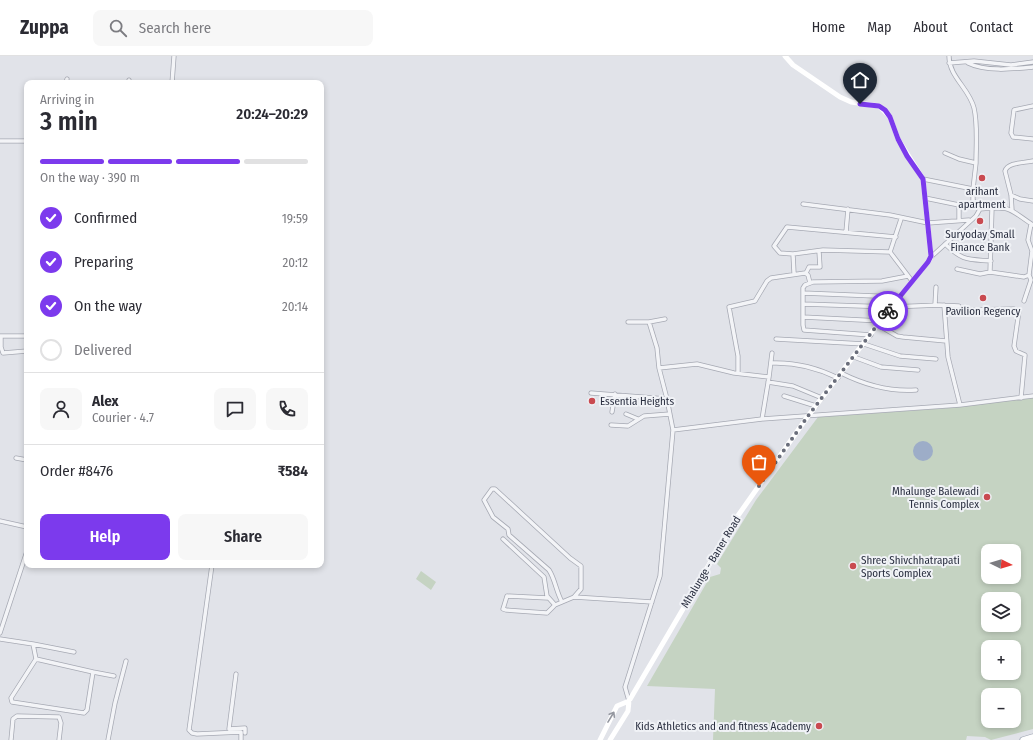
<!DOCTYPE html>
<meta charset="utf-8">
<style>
:root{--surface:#fff;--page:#f7f7f7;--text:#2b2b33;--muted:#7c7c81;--line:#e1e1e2;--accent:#7c3aed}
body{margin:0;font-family:"Fira Sans Condensed",sans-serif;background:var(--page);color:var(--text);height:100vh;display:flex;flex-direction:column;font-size:15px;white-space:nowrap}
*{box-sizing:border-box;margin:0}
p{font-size:13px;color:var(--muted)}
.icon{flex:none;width:22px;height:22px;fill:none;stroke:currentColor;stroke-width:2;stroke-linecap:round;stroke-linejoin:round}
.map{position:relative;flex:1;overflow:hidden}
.panel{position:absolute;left:24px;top:24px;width:300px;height:488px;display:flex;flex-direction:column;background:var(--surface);border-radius:8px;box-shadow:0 2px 6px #0003}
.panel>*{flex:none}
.needle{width:26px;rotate:95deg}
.fabs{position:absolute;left:981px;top:488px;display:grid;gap:8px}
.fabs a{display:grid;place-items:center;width:40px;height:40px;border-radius:8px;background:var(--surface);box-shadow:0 2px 6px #0003;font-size:20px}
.pin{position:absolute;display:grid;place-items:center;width:34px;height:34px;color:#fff;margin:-41px -17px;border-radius:50% 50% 50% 0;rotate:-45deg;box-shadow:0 0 4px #0007}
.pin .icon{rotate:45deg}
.courier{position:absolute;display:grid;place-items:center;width:40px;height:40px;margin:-20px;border:3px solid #7c3aed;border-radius:50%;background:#fff;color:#222;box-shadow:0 1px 5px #0007}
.headline em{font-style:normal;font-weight:600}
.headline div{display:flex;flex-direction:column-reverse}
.headline{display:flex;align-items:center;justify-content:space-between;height:68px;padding:0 16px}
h1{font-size:26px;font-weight:600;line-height:30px}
.bar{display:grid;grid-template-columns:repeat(4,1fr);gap:6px 4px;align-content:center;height:48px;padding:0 16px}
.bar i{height:5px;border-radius:3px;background:var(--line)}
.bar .selected{background:var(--accent)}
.bar p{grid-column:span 4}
.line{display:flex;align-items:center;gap:10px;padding:0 16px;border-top:1px solid var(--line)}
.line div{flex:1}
.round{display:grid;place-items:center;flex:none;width:42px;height:42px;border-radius:8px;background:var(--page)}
ol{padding:0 16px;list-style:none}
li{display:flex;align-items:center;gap:12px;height:44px}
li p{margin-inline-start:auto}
li .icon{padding:4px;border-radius:50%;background:var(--accent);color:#fff;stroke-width:4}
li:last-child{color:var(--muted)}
li i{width:22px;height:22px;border:2px solid var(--line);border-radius:50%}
.cta{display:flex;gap:8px;margin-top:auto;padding:8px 16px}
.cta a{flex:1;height:46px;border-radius:8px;background:var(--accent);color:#fff;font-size:16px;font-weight:600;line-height:46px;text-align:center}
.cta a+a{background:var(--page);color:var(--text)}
header{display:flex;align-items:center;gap:24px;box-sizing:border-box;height:56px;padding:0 20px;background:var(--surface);border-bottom:1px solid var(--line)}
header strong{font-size:19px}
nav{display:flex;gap:22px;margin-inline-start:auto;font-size:14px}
.search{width:280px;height:36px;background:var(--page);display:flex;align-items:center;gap:10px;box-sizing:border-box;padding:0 14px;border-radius:8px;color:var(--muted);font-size:15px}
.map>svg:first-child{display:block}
</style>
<header>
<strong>Zuppa</strong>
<div class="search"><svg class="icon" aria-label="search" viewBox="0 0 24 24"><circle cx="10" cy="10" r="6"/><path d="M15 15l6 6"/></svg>Search here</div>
<nav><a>Home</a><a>Map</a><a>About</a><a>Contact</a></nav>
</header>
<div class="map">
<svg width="1033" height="684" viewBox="0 0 1033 684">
<rect width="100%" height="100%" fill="#e1e3e9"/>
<path fill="#c5d3c2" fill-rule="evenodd" d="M1033,339v334l-42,11 -6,-3 -18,-1 -1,4h-253l2,-51 -68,-3 63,-109 10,-3 1,-6 -4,-4 39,-64 62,-83 130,-9zM988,495h26v26h-26zM988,543h26v26h-26zM988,591h26v26h-26zM988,639h26v26h-26z
M421,515l15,11 -5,8 -15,-11z"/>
<path fill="#9dadc8" d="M913 395a10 10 0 1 1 20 0a10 10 0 1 1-20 0Z"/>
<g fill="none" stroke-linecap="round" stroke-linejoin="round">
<defs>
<path id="minor" d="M949,7l25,-2 37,4 22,-3
M968,7c18,9 45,6 65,4
M66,27l1,-4
M129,27v-3
M172,27l2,-27
M1033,50l-19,4 -3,23 2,4 20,2
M0,85h27
M945,97l14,6 17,4c0,-17 2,-38 -2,-55 -5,-20 -25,-31 -25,-52
M923,123l50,10v11l7,9
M973,133l3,-26
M1011,139l9,4 13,2
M925,142l34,7v15
M803,148l87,11 38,8 41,-3
M992,152l-2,64 34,5 5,-2 3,-24 -4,-11 3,-16
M980,153c33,-3 27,-1 53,16
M1012,154l-1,-15 -6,-24c3,-9 19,-8 28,-10
M846,176l2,-23
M945,188c18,17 22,15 46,17
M890,196l22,29
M793,198l30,-4 67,2 11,-33
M931,201l45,-41 4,-7
M957,213l23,5 10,-2
M794,217l-1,-19 -13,-1 -6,-7 13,-19 109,10
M806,217l3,-6h11l-1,-16
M803,237l96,4
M1024,245l7,-21 -2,-5
M803,248l88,3 48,-2 20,1
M935,249l1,-18
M944,249l4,52 12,48
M966,254l48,-1 5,2 -5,35 2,5 9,4 -4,43
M803,261l78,4
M628,266h21
M878,269l19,11 6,1 43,4
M871,279l-67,-5 -1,-5v-37l2,-3 8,-3 69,-1 26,-5
M0,280h27
M1,280v11l2,6 24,-2
M776,283l88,5 36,12 36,3
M854,301l27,10 37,3
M771,307c24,-1 45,4 67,15
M659,312l-2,-20 -8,-26 16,-3
M738,317v-17l-9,-49 26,-6 12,-20 4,-3 34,-5 3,2 2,8
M841,317c24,12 48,19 75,17
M769,321l3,-24
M768,326l25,4 29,12
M591,337l76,6 6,31
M784,340l32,10
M667,343l-8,-31 38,-4 37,9 35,4 -7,42
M612,356l3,-18
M626,358l12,5
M611,369l17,1 16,-10 26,-2
M16,402l11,2
M0,465l27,6
M503,483l41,38 3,19 8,9
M212,509l-23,165 3,3 5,1 44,-2v8
M548,542l-41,-2 -4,13 3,1 41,3 8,-8 19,-8 78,5
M562,546c-6,-11 -7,-23 -13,-32l-40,-35 -1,-6 -15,-12 -9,-17 8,-11h3l75,69 11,8v23l-7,8
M0,577l27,-82
M0,583l33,5 3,15 57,13
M33,588l41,8
M36,603l-25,39 1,4 72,11 3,-3 6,-38 21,4
M236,618l-7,55 16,-1v5
M629,645l-4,-14 35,-111 13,-146 89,-11 198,-14 73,-9
M11,684l2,-21 4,-3 42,1 2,6 -2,17
M108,684l7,-37 11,-42"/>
<path id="primary" d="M1023,684l10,-3"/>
</defs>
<use href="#minor" stroke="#a6a9b3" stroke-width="5"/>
<use href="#primary" stroke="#a0a6b4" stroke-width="7"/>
<use href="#minor" stroke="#f3f4f7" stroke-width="3.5"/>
<path stroke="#fff" stroke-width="5" d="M600,684l17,-34 12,-5
M610,684l18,-29 1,-10 108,-184 71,-101 83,-109 37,-45 3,-5 -8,-78 -25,-40 -8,-22 -11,-11 -28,-4 -11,-5 -47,-32 -8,-9"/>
<use href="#primary" stroke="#fff" stroke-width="5.5"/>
</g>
<defs><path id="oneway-shaft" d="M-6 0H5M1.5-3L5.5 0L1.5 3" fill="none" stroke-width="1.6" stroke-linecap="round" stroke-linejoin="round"/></defs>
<use stroke="#9497a0" href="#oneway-shaft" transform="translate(611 661) rotate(-59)"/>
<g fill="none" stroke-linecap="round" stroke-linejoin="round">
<path stroke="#6a6e7b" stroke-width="4" stroke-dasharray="0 7.2" d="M759,430l49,-70 80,-105"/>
<path stroke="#7c3aed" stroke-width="5" d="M860,48l19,2 6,4 5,7 8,22 9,17 16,23 8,77 -3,6 -40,49"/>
</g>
<g fill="#c94a50" stroke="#f0f2f6" stroke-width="1.5">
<circle cx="982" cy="122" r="4"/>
<circle cx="980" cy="165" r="4"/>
<circle cx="983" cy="242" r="4"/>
<circle cx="592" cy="345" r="4"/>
<circle cx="987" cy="441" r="4"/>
<circle cx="853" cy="510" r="4"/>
<circle cx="819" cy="670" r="4"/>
</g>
<g text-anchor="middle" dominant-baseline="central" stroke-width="4" stroke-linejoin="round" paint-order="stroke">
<g font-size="11" fill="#2a2f40" stroke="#f0f2f6">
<text x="982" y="135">arihant<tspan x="982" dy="13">apartment</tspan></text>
<text x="980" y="178">Suryoday Small<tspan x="980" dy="13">Finance Bank</tspan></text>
<text x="983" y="255">Pavilion Regency</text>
<text x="600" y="345" text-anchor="start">Essentia Heights</text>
<text x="979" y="435" text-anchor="end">Mhalunge Balewadi<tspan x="979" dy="13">Tennis Complex</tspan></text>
<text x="861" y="504" text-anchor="start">Shree Shivchhatrapati<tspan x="861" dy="13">Sports Complex</tspan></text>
<text x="811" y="670" text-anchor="end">Kids Athletics and and fitness Academy</text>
</g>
<g font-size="11" fill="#2a2f40" stroke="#f0f2f6">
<text transform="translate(711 506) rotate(-59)">Mhalunge - Baner Road</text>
</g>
</g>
</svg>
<div class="fabs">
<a><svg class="needle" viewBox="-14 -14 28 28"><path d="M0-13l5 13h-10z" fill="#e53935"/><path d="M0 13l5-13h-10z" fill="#7c7c81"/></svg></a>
<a><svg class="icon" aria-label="layers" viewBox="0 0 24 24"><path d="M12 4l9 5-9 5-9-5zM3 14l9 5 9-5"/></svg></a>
<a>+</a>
<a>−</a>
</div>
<div class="pin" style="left:759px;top:430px;background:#ea580c"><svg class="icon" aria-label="bag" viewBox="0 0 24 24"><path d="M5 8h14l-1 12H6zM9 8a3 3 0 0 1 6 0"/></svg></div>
<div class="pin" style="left:860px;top:48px;background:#1f2937"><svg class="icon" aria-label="home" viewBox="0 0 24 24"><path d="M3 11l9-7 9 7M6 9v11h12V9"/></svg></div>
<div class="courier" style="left:888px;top:255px"><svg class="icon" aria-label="bike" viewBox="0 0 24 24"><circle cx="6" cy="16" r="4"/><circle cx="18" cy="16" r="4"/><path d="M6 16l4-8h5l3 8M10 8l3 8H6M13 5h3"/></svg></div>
<section class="panel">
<div class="headline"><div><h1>3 min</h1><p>Arriving in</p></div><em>20:24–20:29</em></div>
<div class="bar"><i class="selected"></i><i class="selected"></i><i class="selected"></i><i></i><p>On the way · 390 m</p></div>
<ol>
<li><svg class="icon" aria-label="check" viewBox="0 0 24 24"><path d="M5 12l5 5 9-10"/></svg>Confirmed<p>19:59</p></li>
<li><svg class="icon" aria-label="check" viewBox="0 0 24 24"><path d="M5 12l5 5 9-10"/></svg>Preparing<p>20:12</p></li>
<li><svg class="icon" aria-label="check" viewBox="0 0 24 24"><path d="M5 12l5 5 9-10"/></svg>On the way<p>20:14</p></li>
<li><i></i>Delivered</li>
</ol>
<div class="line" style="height:72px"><a class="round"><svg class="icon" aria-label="person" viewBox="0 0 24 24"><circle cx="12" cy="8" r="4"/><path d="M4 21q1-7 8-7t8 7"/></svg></a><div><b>Alex</b><p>Courier · 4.7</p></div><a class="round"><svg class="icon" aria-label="chat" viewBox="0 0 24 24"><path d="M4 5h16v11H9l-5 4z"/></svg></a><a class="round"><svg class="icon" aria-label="phone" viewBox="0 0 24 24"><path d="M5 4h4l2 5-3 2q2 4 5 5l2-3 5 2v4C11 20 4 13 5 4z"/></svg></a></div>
<div class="line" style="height:52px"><div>Order #8476</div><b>₹584</b></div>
<div class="cta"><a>Help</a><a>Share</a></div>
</section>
</div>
